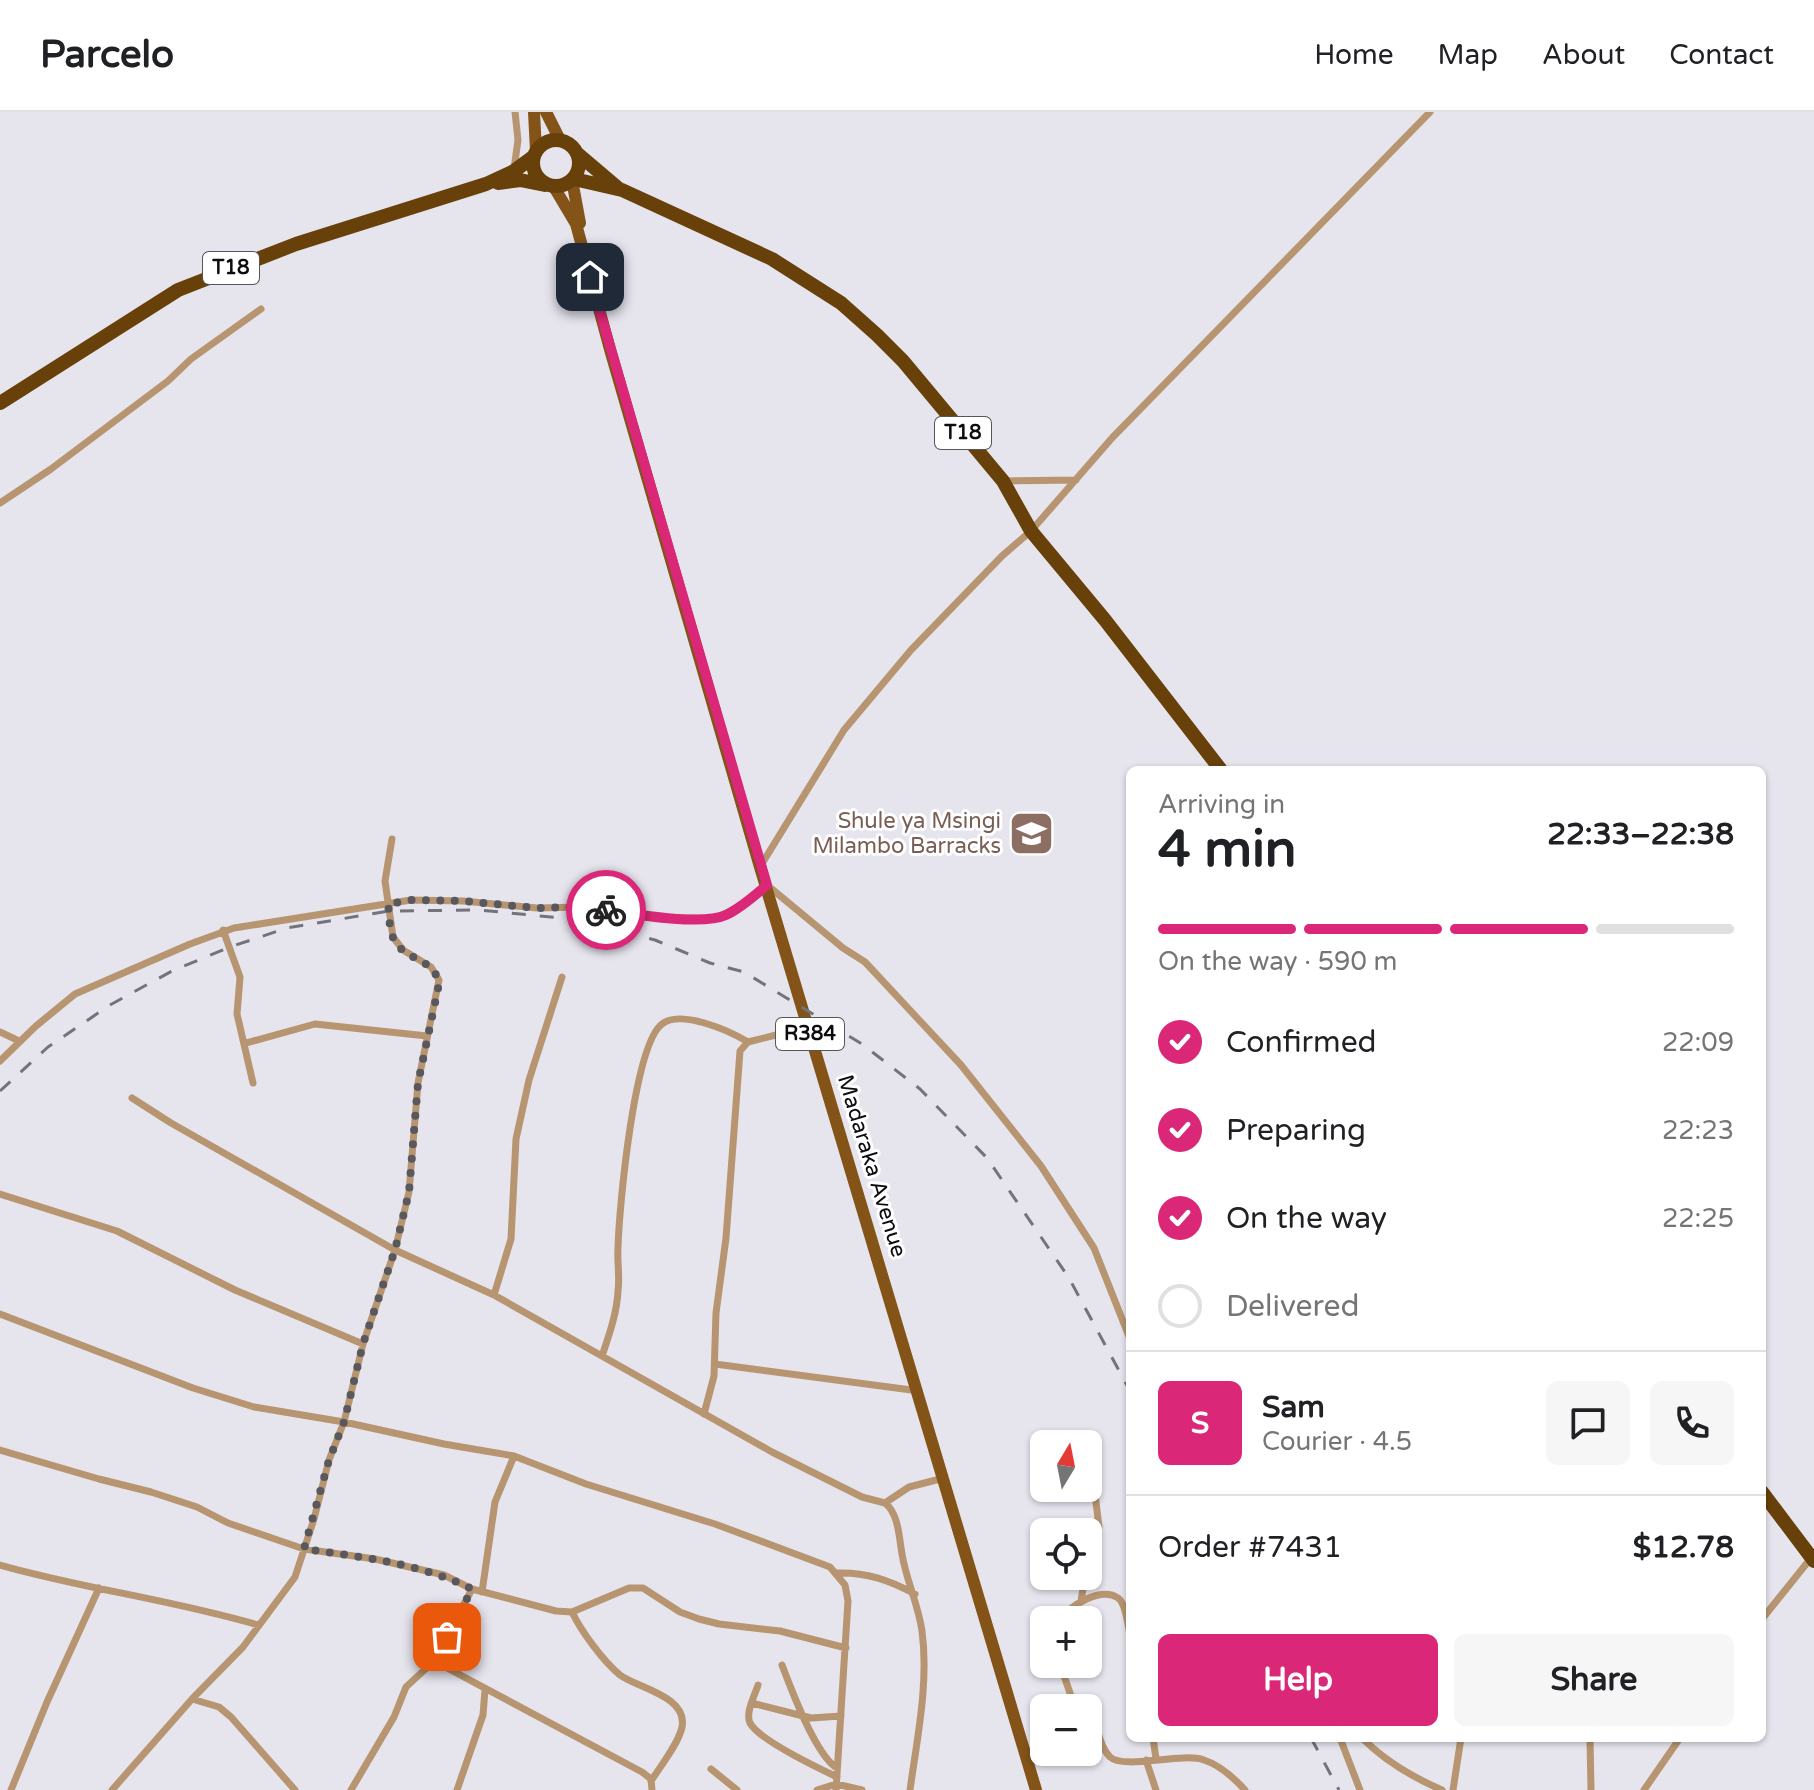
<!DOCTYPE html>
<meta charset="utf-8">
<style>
:root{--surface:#fff;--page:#f6f6f6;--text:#202124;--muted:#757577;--line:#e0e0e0;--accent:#db2777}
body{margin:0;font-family:"Varela Round",sans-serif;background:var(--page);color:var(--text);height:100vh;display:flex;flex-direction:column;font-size:30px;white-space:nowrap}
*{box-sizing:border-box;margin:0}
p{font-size:26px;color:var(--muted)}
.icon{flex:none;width:44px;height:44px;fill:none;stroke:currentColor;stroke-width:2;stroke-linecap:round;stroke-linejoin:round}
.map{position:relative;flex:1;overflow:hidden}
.drawer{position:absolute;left:1126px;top:654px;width:640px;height:976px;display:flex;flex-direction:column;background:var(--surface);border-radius:12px;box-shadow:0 2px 6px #0004}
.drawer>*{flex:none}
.needle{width:52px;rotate:10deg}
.buttons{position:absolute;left:1030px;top:1318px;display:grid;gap:16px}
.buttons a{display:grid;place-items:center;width:72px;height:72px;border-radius:12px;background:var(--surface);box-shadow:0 2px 6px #0004;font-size:40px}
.pin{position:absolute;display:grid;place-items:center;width:68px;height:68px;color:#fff;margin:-34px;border-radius:16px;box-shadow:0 4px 12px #0006}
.courier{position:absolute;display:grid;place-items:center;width:80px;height:80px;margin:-40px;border:6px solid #db2777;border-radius:50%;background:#fff;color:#222;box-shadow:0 2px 10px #0007}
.head em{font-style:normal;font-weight:700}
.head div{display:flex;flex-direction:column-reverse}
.head{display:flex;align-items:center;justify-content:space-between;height:136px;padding:0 32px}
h1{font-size:52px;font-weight:700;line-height:60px}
.bar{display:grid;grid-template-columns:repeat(4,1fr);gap:12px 8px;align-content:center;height:96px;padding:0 32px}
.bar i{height:10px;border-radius:6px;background:var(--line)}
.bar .selected{background:var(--accent)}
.bar p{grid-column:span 4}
.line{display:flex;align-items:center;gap:20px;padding:0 32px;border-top:2px solid var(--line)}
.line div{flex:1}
.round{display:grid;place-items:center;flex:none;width:84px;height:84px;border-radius:12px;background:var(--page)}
ol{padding:0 32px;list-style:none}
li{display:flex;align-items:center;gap:24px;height:88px}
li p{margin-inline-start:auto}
li .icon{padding:8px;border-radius:50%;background:var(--accent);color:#fff;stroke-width:4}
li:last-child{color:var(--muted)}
li i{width:44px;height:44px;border:4px solid var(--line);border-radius:50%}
.primary-button{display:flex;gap:16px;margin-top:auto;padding:16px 32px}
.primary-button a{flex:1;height:92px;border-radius:12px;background:var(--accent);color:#fff;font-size:32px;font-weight:700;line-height:92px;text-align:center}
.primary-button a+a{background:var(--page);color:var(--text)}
header{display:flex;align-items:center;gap:48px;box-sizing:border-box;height:112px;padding:0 40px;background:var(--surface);border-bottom:2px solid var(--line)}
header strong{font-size:38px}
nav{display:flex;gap:44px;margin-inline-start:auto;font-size:28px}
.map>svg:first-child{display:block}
</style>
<header>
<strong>Parcelo</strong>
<nav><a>Home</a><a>Map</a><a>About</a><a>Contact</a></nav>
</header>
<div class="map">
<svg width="1814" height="1678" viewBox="0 0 1814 1678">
<rect width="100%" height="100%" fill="#e6e4ed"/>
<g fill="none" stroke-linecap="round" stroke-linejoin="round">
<path stroke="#b79571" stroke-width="7" d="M514,57l4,-29 -3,-28
M1003,369l73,-1
M0,391l51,-34 117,-88 23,-22 70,-50
M760,755l84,-137 67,-80 91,-94 29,-25 81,-93 318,-326
M223,818l17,47 -3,37 16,69
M0,920l19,9
M246,931l69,-19 112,12
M0,949l36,-35 39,-32 115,-50 44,-16 177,-28 52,1 74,7 46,-1 79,10 53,2 28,-15 24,-19 76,63 22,14 96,103 80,101 53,82 36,91
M132,986l39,25 224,127 99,45 278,157 90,45 23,6 24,-16 35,-9
M0,1082l117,37 118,59 128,54
M494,1183l17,-56 5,-100 13,-59 33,-103
M0,1202l193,74 61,19 90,15 100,22 70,12 72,28 129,40 115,43 15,18 3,16 -12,189
M602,1244c7,-21 15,-43 16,-65 2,-14 -1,-29 0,-43 1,-39 16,-203 44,-224 19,-15 68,7 86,18
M715,1252l204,27
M704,1302l10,-38 2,-63 10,-75 14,-187 8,-9 32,-8 26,-13
M0,1338l99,29 52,13 46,15 31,16 76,26 71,10 69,16 28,14 84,22 16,1 57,-24h14l37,24 19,7 20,5 61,7 66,17
M885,1391c14,11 14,35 17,51 4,26 16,49 20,77 7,52 -5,108 -12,159
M1088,1448l4,-19 7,-14 -5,-42
M0,1453c85,24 173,35 258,60
M837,1461c29,-1 52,7 78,21
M482,1480l13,-90 19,-46
M1081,1489l4,-25
M572,1500c9,19 31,49 48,63 17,13 68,21 62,52 -3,16 -22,40 -31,54
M1762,1507l49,-61
M1060,1508c9,-14 41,-34 58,-22 8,5 10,28 12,37
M434,1549l208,111 9,7 1,11
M1060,1552l11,32 20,14 3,5c3,13 6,32 16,42 14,13 71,-5 94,3 16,5 30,18 41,30
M782,1553c9,24 34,91 55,103
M758,1573c-3,10 -13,28 -8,38 9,17 68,45 87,54
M192,1587l27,8 12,10 64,73
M752,1591l59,15 30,-2
M1153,1626l3,21
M1340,1626l20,52
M1362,1626c23,23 50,39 80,52
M1590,1626l1,52
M1146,1648l10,30
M711,1657l26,21
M11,1678l36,-88 52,-114
M112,1678l80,-91 51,-52 52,-70 19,-58 15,-59 15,-38 19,-78 32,-94 14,-58 9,-109 21,-103 -8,-13 -28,-17 -10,-13 -8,-56 7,-42
M351,1678l43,-73 12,-30 28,-26 38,-72
M457,1678l26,-75 2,-25
M817,1678l19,-6 26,6
M1453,1678l8,-52
M1644,1678l36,-52"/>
<path stroke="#835317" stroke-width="12" d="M534,0l2,39
M546,0l14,28
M572,68l8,43
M554,75l22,37 35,129 149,514 276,923"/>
<path stroke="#684009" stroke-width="14" d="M533 51a23 23 0 1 1 46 0a23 23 0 1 1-46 0Z
M578,42l40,34
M574,67l48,11 150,69 69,44 36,32 26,26 100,120 28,50 74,89 116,150
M498,71l22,-3 25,5
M0,291l178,-113 118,-46 190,-60 28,-13 19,-14
M1762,1380l52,69"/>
<path stroke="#747379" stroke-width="3" stroke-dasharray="14 14" stroke-linecap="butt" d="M0,979l48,-44 62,-42 62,-34 58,-24 57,-19 102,-17 91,-1 90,9 85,21 55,23 34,9 118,72 58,45 67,69 82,120 61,113
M1311,1626l28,52"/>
</g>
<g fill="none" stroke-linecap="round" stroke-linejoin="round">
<path stroke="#59585d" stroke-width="8" stroke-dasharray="0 14.4" d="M447,1525l25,-48c-52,-26 -111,-32 -168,-40l25,-89 15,-38 19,-78 32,-94 14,-58 9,-109 20,-94c3,-29 -29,-27 -42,-46 -8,-12 -6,-26 -8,-39l23,-4 52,1 74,7 46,-1 23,3"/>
<path stroke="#db2777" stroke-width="10" d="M590,165l177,608c-13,11 -26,23 -41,30 -24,11 -93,-1 -120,-5"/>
</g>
<defs>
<symbol id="school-square" viewBox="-11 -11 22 22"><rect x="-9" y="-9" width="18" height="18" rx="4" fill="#8d6e63" stroke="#fff"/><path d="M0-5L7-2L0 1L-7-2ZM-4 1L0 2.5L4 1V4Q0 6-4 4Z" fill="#fff"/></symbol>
</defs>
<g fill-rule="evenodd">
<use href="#school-square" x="1006" y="696" width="51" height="51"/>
</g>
<g text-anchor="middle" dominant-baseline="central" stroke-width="6" stroke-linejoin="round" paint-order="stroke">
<g fill="#fff" stroke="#565557" stroke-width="2">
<rect x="203" y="140" width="56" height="32" rx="6"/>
<rect x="935" y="305" width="56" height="32" rx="6"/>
<rect x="776" y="906" width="68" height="32" rx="6"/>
</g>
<g font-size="20" font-weight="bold" fill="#0d0c0f">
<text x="231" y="156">T18</text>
<text x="963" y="321">T18</text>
<text x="810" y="922">R384</text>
</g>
<g font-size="22" fill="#785e54" stroke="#fff" text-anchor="end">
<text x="1001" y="709">Shule ya Msingi<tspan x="1001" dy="25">Milambo Barracks</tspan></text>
</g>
<g font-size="22" fill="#0d0c0f" stroke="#fff">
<text transform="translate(872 1054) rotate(73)">Madaraka Avenue</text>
</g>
</g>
</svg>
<div class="buttons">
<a><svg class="needle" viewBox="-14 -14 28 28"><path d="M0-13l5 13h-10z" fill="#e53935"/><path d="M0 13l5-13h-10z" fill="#757577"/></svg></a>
<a><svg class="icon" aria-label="locate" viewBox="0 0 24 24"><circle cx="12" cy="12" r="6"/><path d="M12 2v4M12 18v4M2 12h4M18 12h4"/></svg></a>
<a>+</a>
<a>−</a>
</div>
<div class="pin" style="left:447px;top:1525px;background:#ea580c"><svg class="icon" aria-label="bag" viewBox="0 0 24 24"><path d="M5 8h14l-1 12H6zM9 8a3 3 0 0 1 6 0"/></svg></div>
<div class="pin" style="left:590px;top:165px;background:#1f2937"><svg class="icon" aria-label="home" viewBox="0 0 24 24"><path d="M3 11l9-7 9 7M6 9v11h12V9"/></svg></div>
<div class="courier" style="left:606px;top:798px"><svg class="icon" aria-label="bike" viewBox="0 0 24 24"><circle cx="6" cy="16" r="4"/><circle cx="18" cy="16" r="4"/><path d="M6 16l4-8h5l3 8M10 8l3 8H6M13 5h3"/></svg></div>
<section class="drawer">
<div class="head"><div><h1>4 min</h1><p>Arriving in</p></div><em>22:33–22:38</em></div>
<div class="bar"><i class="selected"></i><i class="selected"></i><i class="selected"></i><i></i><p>On the way · 590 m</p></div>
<ol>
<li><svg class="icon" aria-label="check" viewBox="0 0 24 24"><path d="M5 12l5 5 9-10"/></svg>Confirmed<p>22:09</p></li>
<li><svg class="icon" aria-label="check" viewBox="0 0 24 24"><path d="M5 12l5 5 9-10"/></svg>Preparing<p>22:23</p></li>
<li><svg class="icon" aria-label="check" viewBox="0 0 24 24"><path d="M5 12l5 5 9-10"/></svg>On the way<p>22:25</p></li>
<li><i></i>Delivered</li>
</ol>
<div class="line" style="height:144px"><b class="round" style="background:var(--accent);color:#fff">S</b><div><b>Sam</b><p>Courier · 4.5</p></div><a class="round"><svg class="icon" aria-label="chat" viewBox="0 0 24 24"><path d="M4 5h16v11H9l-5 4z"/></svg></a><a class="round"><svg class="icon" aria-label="phone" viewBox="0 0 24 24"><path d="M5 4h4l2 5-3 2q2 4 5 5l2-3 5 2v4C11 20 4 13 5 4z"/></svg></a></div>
<div class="line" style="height:104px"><div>Order #7431</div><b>$12.78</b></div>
<div class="primary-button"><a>Help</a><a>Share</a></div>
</section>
</div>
